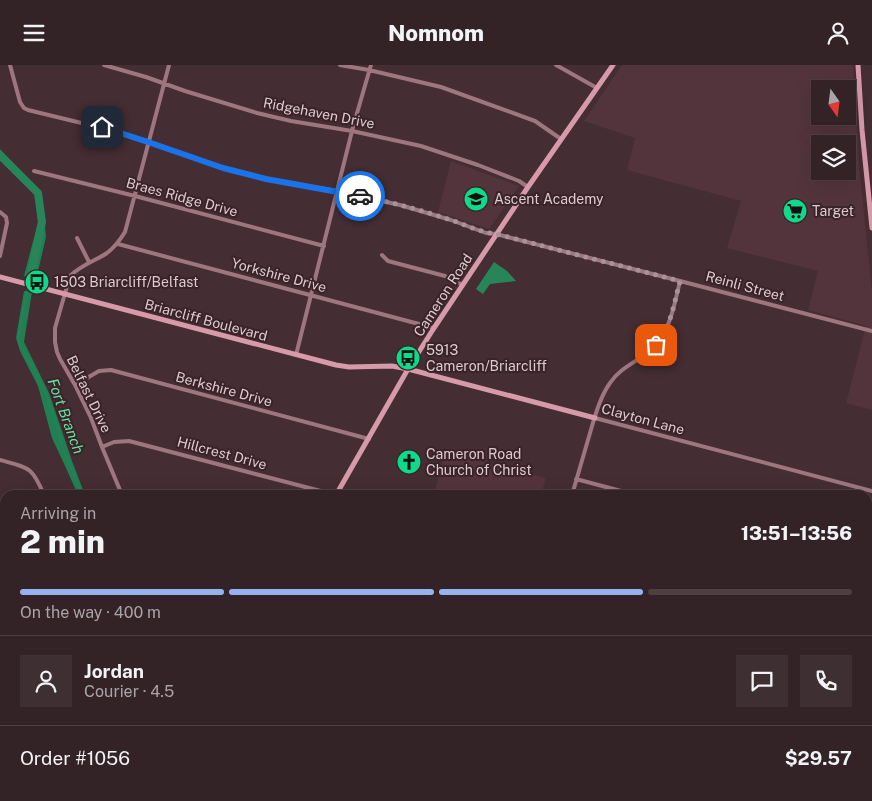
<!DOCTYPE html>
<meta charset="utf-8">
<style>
:root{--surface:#332226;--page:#3e2f32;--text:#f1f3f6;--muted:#a9a4a7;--line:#4e3f43;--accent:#95b2f1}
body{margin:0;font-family:"Public Sans",sans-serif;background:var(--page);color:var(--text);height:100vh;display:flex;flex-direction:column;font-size:19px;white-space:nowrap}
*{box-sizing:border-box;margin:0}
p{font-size:16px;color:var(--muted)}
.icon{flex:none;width:28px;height:28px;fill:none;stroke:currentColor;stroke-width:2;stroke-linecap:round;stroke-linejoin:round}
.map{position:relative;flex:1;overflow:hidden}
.panel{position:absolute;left:0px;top:425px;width:872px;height:311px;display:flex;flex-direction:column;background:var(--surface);border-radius:15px 15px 0 0;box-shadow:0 5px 20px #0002,0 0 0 1px var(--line)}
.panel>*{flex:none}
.needle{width:32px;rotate:166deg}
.controls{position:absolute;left:811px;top:15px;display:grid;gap:10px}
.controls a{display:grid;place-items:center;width:45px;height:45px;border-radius:0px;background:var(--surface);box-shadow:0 5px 20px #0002,0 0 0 1px var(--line);font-size:25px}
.pin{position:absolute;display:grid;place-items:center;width:42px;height:42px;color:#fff;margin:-21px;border-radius:10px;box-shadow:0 2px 8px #0006}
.courier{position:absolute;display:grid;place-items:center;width:50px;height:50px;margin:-25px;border:4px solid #1a73e8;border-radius:50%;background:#fff;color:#222;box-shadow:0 1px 6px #0007}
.head em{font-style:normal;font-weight:800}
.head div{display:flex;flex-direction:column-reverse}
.head{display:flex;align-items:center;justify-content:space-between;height:85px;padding:0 20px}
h1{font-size:32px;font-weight:800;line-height:38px}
.bar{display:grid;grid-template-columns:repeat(4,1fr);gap:8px 5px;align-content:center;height:60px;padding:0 20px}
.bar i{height:6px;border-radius:4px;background:var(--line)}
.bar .selected{background:var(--accent)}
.bar p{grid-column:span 4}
.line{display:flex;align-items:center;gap:12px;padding:0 20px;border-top:1px solid var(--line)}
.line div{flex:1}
.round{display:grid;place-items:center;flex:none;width:52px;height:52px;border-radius:0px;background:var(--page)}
header{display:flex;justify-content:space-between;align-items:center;height:65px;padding:0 20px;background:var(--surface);font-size:22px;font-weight:800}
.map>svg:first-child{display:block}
</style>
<header><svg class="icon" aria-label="menu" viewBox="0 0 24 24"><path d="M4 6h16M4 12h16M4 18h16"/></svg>Nomnom<svg class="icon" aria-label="person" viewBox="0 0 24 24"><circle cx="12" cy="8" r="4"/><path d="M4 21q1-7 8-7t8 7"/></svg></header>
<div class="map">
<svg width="872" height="736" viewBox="0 0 872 736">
<rect width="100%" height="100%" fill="#442d33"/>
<path fill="#53343d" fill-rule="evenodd" d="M622,0h231l7,110 12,117v118l-26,-7 20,-77 -58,-16 10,-39 -91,-23 14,-47 -114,-31 8,-32 -51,-17zM820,24h28v27h-28zM820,79h28v27h-28z
M451,96l68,25 -30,43 -51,-17z
M445,387l101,26 -5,17h-107z
M868,630l4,2v104h-143l1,-5h138z
M92,731h74l3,5h-105z
M200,731h226v5h-228z
M439,731h277l-1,5h-276z"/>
<path fill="#207f53" d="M0,84l42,45 4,43 -10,43 -12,-4 14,-54 -3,-29 -35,-33z
M24,226l8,1 -8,50 25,51 23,68 13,34h-7l-12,-27 -14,-30 -14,-52 -18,-35 -4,-13z"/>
<path fill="#288559" d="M494,197l13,9 9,10 -26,3 -7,10 -7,-5z"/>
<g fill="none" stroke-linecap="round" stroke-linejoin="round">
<path stroke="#288559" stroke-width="1" d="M27,225l-9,50 26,49 15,42 3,16 20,48"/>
<path stroke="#288559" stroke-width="8" d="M0,90l38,38 4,29 -12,57"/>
<path stroke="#9d7680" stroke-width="4" d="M10,0l10,37 4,6 4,2 74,18 46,14 75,26 43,11 71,12 63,14 51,15 35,13 10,1 184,47 192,50
M104,0l42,12 39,14 72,22 34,8 61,10 69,15 57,19 41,16 9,6
M340,0l29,5 72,17 94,34 26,18
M556,0l41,23
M34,106l101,25 189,50
M0,147l6,5 1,6 -7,33
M77,173l12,24
M118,179l316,84
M382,190l6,6 57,15 18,9
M296,290l57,-228 18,-62
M75,320l24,-14 12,-1 258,69
M595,353l277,73
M102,382l12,-5 15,-1 207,54
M0,395c29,8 32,6 44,35
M576,414l60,16
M122,430l-20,-48 -11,-29 -16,-33 -15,-26 -3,-7 -2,-10v-14l15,-52c11,-11 25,-15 37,-23 8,-6 13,-13 18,-21l44,-167
M572,430c6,-21 12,-42 18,-62 5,-17 10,-36 20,-50 10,-15 25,-20 38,-31 22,-17 26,-46 32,-71
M0,459l5,1
M0,521l5,1
M0,586l5,2
M429,731l1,5
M437,731v5
M718,736l1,-5
M726,736l1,-5"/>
<path stroke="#d79aab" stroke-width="5" d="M858,0l4,65 10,98
M0,212l336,88 13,2 43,-1 16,3 187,49
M336,430l72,-126 26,-41 94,-141 85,-122
M868,534l4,-4
M868,610l4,-2
M868,615l4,1
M173,731l2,5
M38,736l22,-5
M183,736l2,-5
M192,736l2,-5"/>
<path stroke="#fce9ed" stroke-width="6" d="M868,544l4,-3
M868,558h4
M868,564l4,-1
M868,577l4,-1
M868,594l4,-3
M0,681h5
M0,699l5,-1
M0,716l5,-2"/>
</g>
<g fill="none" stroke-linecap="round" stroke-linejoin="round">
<path stroke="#a79499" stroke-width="5" stroke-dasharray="0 9" d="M360,131c31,6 61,14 91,24 15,5 29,12 45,14l184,47c-6,22 -9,46 -24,64"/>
<path stroke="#1a73e8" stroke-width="6" d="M102,62l46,15 75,26 43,11 94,17"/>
</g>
<defs>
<symbol id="school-disc" viewBox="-11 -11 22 22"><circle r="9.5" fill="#0fd98a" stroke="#3a2329"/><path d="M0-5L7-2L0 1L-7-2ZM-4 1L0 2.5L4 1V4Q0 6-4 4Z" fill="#111"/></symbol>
<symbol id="supermarket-disc" viewBox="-11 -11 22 22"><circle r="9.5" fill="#0fd98a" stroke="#3a2329"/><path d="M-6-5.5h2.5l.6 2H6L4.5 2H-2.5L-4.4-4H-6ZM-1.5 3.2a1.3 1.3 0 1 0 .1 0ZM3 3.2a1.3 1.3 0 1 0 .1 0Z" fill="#111"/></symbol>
<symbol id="bus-disc" viewBox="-11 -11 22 22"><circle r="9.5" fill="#0fd98a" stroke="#3a2329"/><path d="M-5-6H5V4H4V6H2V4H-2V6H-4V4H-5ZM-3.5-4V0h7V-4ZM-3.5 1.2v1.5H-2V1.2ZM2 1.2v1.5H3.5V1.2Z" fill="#111"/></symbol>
<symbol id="church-disc" viewBox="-11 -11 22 22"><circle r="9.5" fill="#0fd98a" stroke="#3a2329"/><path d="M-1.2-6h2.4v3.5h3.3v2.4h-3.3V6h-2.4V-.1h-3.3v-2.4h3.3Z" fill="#111"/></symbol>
</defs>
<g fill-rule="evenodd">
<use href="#school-disc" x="462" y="120" width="28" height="28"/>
<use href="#supermarket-disc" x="781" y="132" width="28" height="28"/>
<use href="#bus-disc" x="23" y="203" width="28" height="28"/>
<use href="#bus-disc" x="394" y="279" width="28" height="28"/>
<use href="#church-disc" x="395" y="383" width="28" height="28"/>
</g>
<g text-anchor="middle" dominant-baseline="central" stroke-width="4" stroke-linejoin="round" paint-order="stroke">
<g font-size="14" fill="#dcccd0" stroke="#3a2329">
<text transform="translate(319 48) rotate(11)">Ridgehaven Drive</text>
<text transform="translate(182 132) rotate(15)">Braes Ridge Drive</text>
<text transform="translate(279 210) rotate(15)">Yorkshire Drive</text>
<text transform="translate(745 221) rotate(15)">Reinli Street</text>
<text transform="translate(443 230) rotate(-57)">Cameron Road</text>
<text transform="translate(206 255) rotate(15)">Briarcliff Boulevard</text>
<text transform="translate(224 324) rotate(15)">Berkshire Drive</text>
<text transform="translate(89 329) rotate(64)">Belfast Drive</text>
<text transform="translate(643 354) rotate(15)">Clayton Lane</text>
<text transform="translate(222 388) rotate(15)">Hillcrest Drive</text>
</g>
<g font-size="14" fill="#dcccd0" stroke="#3a2329" text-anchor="start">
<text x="494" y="134">Ascent Academy</text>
<text x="812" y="146">Target</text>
<text x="54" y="217">1503 Briarcliff/Belfast</text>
<text x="426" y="285">5913<tspan x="426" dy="16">Cameron/Briarcliff</tspan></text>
<text x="426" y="389">Cameron Road<tspan x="426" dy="16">Church of Christ</tspan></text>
</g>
<g font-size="15" font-style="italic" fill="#67dfa1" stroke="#3a2329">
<text transform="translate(66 351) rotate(70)">Fort Branch</text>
</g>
</g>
</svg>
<div class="controls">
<a><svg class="needle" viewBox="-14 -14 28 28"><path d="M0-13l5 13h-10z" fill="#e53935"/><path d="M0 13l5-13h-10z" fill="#a9a4a7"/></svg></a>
<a><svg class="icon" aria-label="layers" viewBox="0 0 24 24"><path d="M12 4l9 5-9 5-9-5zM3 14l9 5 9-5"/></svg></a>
</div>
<div class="pin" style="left:656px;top:280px;background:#ea580c"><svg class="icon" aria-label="bag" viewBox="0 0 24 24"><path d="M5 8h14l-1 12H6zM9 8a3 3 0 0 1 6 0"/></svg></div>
<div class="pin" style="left:102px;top:62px;background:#1f2937"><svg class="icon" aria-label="home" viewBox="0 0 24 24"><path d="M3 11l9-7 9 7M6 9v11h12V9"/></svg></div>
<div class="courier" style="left:360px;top:131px"><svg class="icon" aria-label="car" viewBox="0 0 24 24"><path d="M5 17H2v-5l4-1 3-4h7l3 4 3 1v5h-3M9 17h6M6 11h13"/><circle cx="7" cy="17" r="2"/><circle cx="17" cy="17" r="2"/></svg></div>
<section class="panel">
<div class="head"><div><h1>2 min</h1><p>Arriving in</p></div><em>13:51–13:56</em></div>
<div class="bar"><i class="selected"></i><i class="selected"></i><i class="selected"></i><i></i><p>On the way · 400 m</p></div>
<div class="line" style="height:90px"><a class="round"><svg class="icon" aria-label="person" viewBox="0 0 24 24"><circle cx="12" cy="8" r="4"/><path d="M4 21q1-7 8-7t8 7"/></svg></a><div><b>Jordan</b><p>Courier · 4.5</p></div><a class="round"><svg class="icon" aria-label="chat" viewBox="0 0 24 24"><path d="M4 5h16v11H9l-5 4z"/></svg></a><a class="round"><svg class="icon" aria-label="phone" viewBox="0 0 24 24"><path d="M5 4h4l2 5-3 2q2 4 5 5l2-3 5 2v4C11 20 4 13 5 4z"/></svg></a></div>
<div class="line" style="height:65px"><div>Order #1056</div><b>$29.57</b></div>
</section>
</div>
